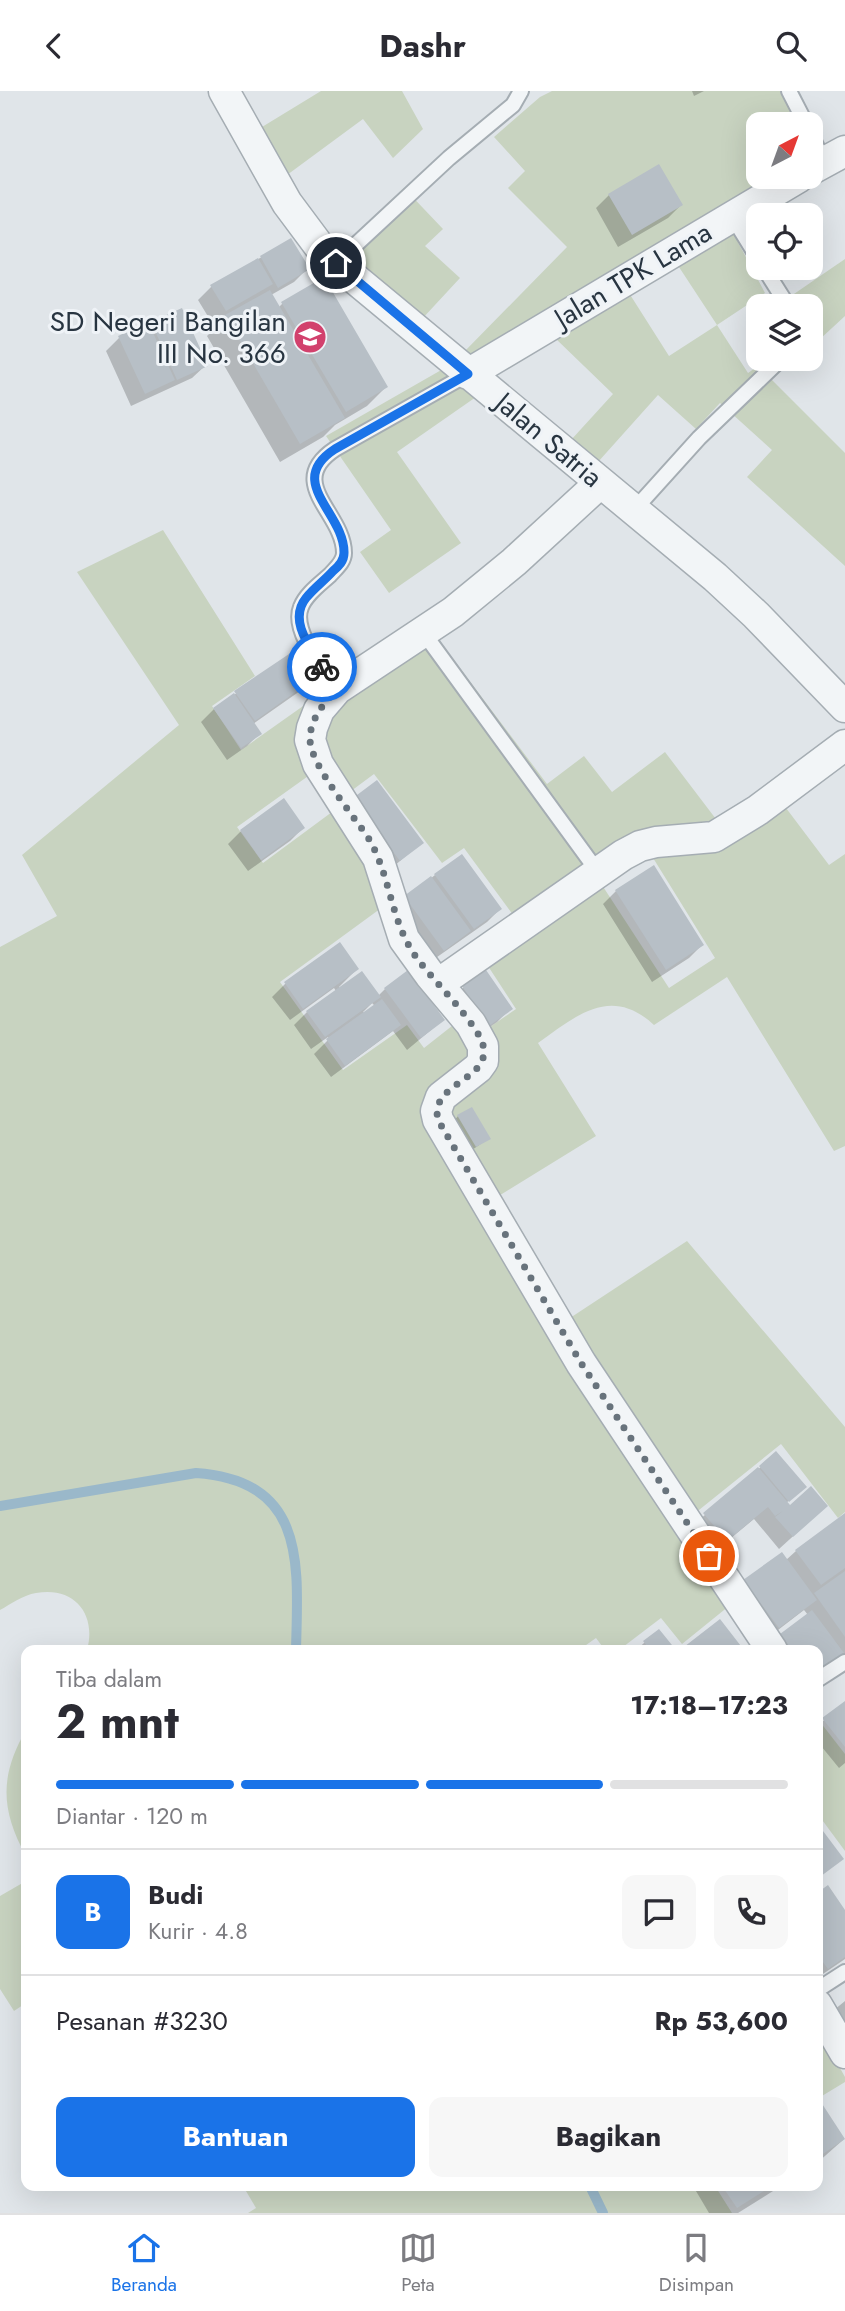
<!DOCTYPE html>
<html lang="id">
<meta charset="utf-8">
<style>
:root{--surface:#fff;--page:#f7f7f7;--text:#2b2b33;--muted:#7c7c81;--line:#e1e1e2;--accent:#1a73e8}
body{margin:0;font-family:Jost,sans-serif;background:var(--page);color:var(--text);height:100vh;display:flex;flex-direction:column;font-size:26px;white-space:nowrap}
*{box-sizing:border-box;margin:0}
p{font-size:23px;color:var(--muted)}
.icon{flex:none;width:38px;height:38px;fill:none;stroke:currentColor;stroke-width:2;stroke-linecap:round;stroke-linejoin:round}
.map{position:relative;flex:1;overflow:hidden}
.details{position:absolute;left:21px;top:1554px;width:802px;height:546px;display:flex;flex-direction:column;background:var(--surface);border-radius:14px;box-shadow:0 7px 28px #0002}
.details>*{flex:none}
.needle{width:46px;rotate:41deg}
.controls{position:absolute;left:746px;top:21px;display:grid;gap:14px}
.controls a{display:grid;place-items:center;width:77px;height:77px;border-radius:14px;background:var(--surface);box-shadow:0 7px 28px #0002;font-size:35px}
.pin{position:absolute;display:grid;place-items:center;width:60px;height:60px;color:#fff;margin:-30px;border:4px solid #fff;border-radius:50%;box-shadow:0 2px 7px #0007}
.courier{position:absolute;display:grid;place-items:center;width:70px;height:70px;margin:-35px;border:5px solid #1a73e8;border-radius:50%;background:#fff;color:#222;box-shadow:0 2px 9px #0007}
.overview em{font-style:normal;font-weight:700}
.overview div{display:flex;flex-direction:column-reverse}
.overview{display:flex;align-items:center;justify-content:space-between;height:119px;padding:0 35px}
h1{font-size:46px;font-weight:700;line-height:52px}
.bar{display:grid;grid-template-columns:repeat(4,1fr);gap:10px 7px;align-content:center;height:84px;padding:0 35px}
.bar i{height:9px;border-radius:5px;background:var(--line)}
.bar .selected{background:var(--accent)}
.bar p{grid-column:span 4}
.line{display:flex;align-items:center;gap:18px;padding:0 35px;border-top:2px solid var(--line)}
.line div{flex:1}
.round{display:grid;place-items:center;flex:none;width:74px;height:74px;border-radius:14px;background:var(--page)}
.primary-button{display:flex;gap:14px;margin-top:auto;padding:14px 35px}
.primary-button a{flex:1;height:80px;border-radius:14px;background:var(--accent);color:#fff;font-size:28px;font-weight:700;line-height:80px;text-align:center}
.primary-button a+a{background:var(--page);color:var(--text)}
header{display:flex;justify-content:space-between;align-items:center;height:91px;padding:0 35px;background:var(--surface);font-size:32px;font-weight:700}
.tabs{display:flex;justify-content:space-around;align-items:center;height:98px;border-top:2px solid var(--line);background:var(--surface);font-size:19px;color:var(--muted)}
.tabs a{display:grid;justify-items:center;gap:4px}
.tabs .selected{color:var(--accent)}
.map>svg:first-child{display:block}
</style>
<header><svg class="icon" aria-label="back" viewBox="0 0 24 24"><path d="M15 5l-7 7 7 7"/></svg>Dashr<svg class="icon" aria-label="search" viewBox="0 0 24 24"><circle cx="10" cy="10" r="6"/><path d="M15 15l6 6"/></svg></header>
<div class="map">
<svg width="845" height="2122" viewBox="0 0 845 2122">
<rect width="100%" height="100%" fill="#e0e5e9"/>
<path fill="#c8d3c0" d="M321,0h81l21,38 -30,29 -30,-39 -76,56 -25,-48z
M552,0h228l16,33h-38v53h21l-306,181 -9,-6 103,-105 -59,-59 17,-17 -31,-34 46,-40z
M404,97l39,41 -18,17 35,32 -38,41 -83,-69z
M732,140l33,62 -48,32 31,48 10,-7 87,87v113l-98,-89 25,-27 -52,-47 -24,26 -38,-34 -60,67 -27,-22 42,-46 -58,-56 74,-45 40,63 48,-31 -40,-61z
M845,168v57l-26,24 -9,-14v-20h-12l-7,-10z
M443,278l33,28 -79,55 64,91 -72,50 -29,-41 31,-22 -65,-94z
M163,439l92,146 -43,30 29,44 72,-51 -2,75 -74,53 26,36 73,-54 27,38 21,59 -104,76 63,88 64,-45 17,23 33,-26 19,29 -45,40 298,515 -47,38 -21,-26 -42,32h-14l-9,-12 -17,12h-46l-3,-3 -5,3h-438c10,-36 -13,-64 -51,-57 -13,2 -25,11 -36,17v-663l57,-31 -35,-61 157,-130 -102,-153z
M438,548l109,145 37,-28 28,36 53,-40 57,75 -21,7 -185,85 -52,-71 -22,15 -68,-89 -27,20 -25,-53 7,-21 12,-16z
M783,713l46,61 16,-11v292l-11,5 -107,-174 -73,48c-43,-40 -77,-10 -116,18l58,93 -99,61 -43,-77 -2,-9 35,-82 29,-20 -30,-46 114,-81 69,106 46,-30 -65,-105z
M687,1150l158,186v85l-7,6 -57,-74 -87,70 -124,-196z
M817,1627l28,36v97l-28,-38z
M26,1639v126c-26,-47 -26,-81 0,-126z
M26,1790v122l-12,8 -14,-22v-93z
M822,1945l23,41v5l-28,17v-60z
M243,2095h472l17,27h-484l8,-5z"/>
<path fill="#0003" fill-rule="evenodd" d="M692,0h12l-10,5z
M609,104l72,10 -13,13 -50,29 -22,-39z
M291,149l16,29 -13,13 -23,13 8,12 4,-4 103,84 -19,19 -32,19 -12,12 -43,25 -73,-126 21,-21 -16,8 -14,-23 14,-14z
M181,219l25,55 -14,13 -61,28 -25,-55 13,-13 29,-13 1,2z
M295,561l18,26 -13,13 -47,33 7,9 -13,13 -20,14 -26,-38 13,-13z
M341,721l80,31 -35,30z
M303,737l-13,13 -42,30 -20,-27 13,-13z
M653,777l49,77 -13,13 -37,24 -49,-78 13,-13z
M435,784l65,34 -13,13 -57,40 -38,-52z
M357,878l-18,18 1,2 38,7 7,-7 58,31 -36,30 -14,-19 -62,46 -17,-23 15,-15 -1,-2 -17,12 -17,-24 13,-13 29,-21 -2,-3 -44,32 -18,-23 13,-13zM372,912l3,3 -10,7 -2,-1z
M486,882l24,36 -13,13 -22,15 -25,-36 13,-13z
M458,1025l30,23 -19,13 -17,-29z
M776,1363l22,39 -12,10 26,16 -33,30 -25,-30 -41,34 -22,-26z
M845,1424v142l-6,3 -2,-3 -20,17v-24h-47l-2,-2 13,-13 27,-20 -4,-5 -39,30 -20,-59 41,-21 10,-9z
M659,1540l14,19h-37l8,-7z
M845,1612v60l-6,5 -22,-27v-15z
M817,1804l28,18v46l-28,19z
M845,1910v44l-22,-26z
M817,2010l26,39 -26,23z
M693,2095h88l-43,27h-29z"/>
<g fill="none" stroke-linecap="round" stroke-linejoin="round">
<path stroke="#9ab8ca" stroke-width="10" d="M0,1415l196,-33c111,8 102,91 100,177
M590,2095l13,27"/>
</g>
<path fill="#b7bfc6" d="M659,73l24,41 -51,30 -24,-41z
M291,147l19,31 -32,19 -18,-32z
M258,167l15,26 -47,27 -16,-26z
M324,186l64,110 -42,25 -65,-110z
M270,199l75,128 -45,26 -75,-129z
M182,217l26,58 -31,14 -26,-58z
M148,231l27,58 -30,14 -27,-58z
M295,559l20,28 -60,43 -21,-30z
M234,602l28,41 -21,14 -28,-40z
M377,689l47,63 -24,18 -47,-63z
M284,707l21,30 -44,32 -21,-30z
M462,763l40,55 -28,20 -40,-55z
M654,774l50,80 -38,25 -51,-80z
M431,785l40,55 -27,20 -40,-55z
M340,851l19,27 -56,40 -19,-27z
M408,879l37,50 -24,18 -37,-50z
M486,879l27,39 -24,17 -27,-40z
M362,880l19,26 -56,40 -19,-26z
M382,908l19,26 -56,41 -19,-27z
M472,1016l19,32 -15,8 -19,-32z
M776,1360l31,36 -18,15 -30,-36z
M758,1376l32,38 21,-19 17,20 -35,31 -18,-20 8,-6 -8,5 -7,-9 -41,34 -24,-28z
M845,1422v55l-24,17 -26,-35z
M782,1461l35,48 -38,28 -36,-48z
M845,1480v66l-31,-44z
M812,1519l32,43 -27,19v-22h-25l-12,-16z
M720,1528l24,31h-64z
M659,1538l17,21h-26l-7,-9z
M845,1610v46l-23,-29z
M817,1732l27,36 -27,20z
M828,1794l17,25v47l-17,12 -11,-15v-61z
M817,2005l28,43 -28,19z
M722,2095h50l-35,22z"/>
<g fill="none" stroke-linecap="round" stroke-linejoin="round">
<defs>
<path id="service" d="M789,0l17,33
M810,42l14,29
M732,125l26,42
M336,172l113,-105 64,-53 8,-14
M764,177l24,38
M634,419l65,-72 82,-79
M423,541l175,240
M337,598c-13,-20 -46,-58 -36,-82 5,-13 19,-23 29,-32 6,-7 14,-13 14,-22 0,-40 -60,-70 -9,-104l133,-75
M817,1589l28,-18
M817,1899l28,-18"/>
<path id="minor" d="M224,0l63,112 38,51 390,323 41,38 89,92
M810,79l35,-19
M468,283l331,-197
M600,392l-86,79 -61,50 -116,77 -18,21 -7,18 -2,12 8,24 60,94 26,81 26,36 41,49 12,22v15l-5,7 -37,29 -5,14 2,9 143,243 191,287
M438,893l185,-129 17,-9 16,-4 58,-5 44,-27 87,-65
M817,1914l28,48"/>
</defs>
<use href="#service" stroke="#a5adb3" stroke-width="18"/>
<use href="#minor" stroke="#a5adb3" stroke-width="33"/>
<use href="#service" stroke="#f2f5f7" stroke-width="14"/>
<use href="#minor" stroke="#f2f5f7" stroke-width="30"/>
</g>
<g fill="none" stroke-linecap="round" stroke-linejoin="round">
<path stroke="#68737c" stroke-width="7" stroke-dasharray="0 12.6" d="M322,576l15,22c-13,14 -27,30 -27,50 0,26 44,77 59,100 22,38 21,81 47,118 15,21 62,67 67,88 9,36 -54,37 -45,75l143,243 128,193"/>
<path stroke="#1a73e8" stroke-width="9" d="M322,576c-12,-20 -34,-47 -16,-69 8,-10 19,-18 27,-27 6,-5 11,-10 11,-18 1,-40 -60,-71 -9,-104l133,-75 -132,-111"/>
</g>
<defs>
<symbol id="school-disc" viewBox="-11 -11 22 22"><circle r="9.5" fill="#d2416d" stroke="#eff3f7"/><path d="M0-5L7-2L0 1L-7-2ZM-4 1L0 2.5L4 1V4Q0 6-4 4Z" fill="#fff"/></symbol>
</defs>
<g fill-rule="evenodd">
<use href="#school-disc" x="291" y="227" width="38" height="38"/>
</g>
<g text-anchor="middle" dominant-baseline="central" stroke-width="6" stroke-linejoin="round" paint-order="stroke">
<g font-size="28" fill="#283541" stroke="#eff3f7">
<text transform="translate(633 184) rotate(-31)">Jalan TPK Lama</text>
<text transform="translate(549 349) rotate(40)">Jalan Satria</text>
</g>
<g font-size="28" fill="#283541" stroke="#eff3f7" text-anchor="end">
<text x="286" y="230">SD Negeri Bangilan<tspan x="286" dy="32">III No. 366</tspan></text>
</g>
</g>
</svg>
<div class="controls">
<a><svg class="needle" viewBox="-14 -14 28 28"><path d="M0-13l5 13h-10z" fill="#e53935"/><path d="M0 13l5-13h-10z" fill="#7c7c81"/></svg></a>
<a><svg class="icon" aria-label="locate" viewBox="0 0 24 24"><circle cx="12" cy="12" r="6"/><path d="M12 2v4M12 18v4M2 12h4M18 12h4"/></svg></a>
<a><svg class="icon" aria-label="layers" viewBox="0 0 24 24"><path d="M12 4l9 5-9 5-9-5zM3 14l9 5 9-5"/></svg></a>
</div>
<div class="pin" style="left:709px;top:1465px;background:#ea580c"><svg class="icon" aria-label="bag" viewBox="0 0 24 24"><path d="M5 8h14l-1 12H6zM9 8a3 3 0 0 1 6 0"/></svg></div>
<div class="pin" style="left:336px;top:172px;background:#1f2937"><svg class="icon" aria-label="home" viewBox="0 0 24 24"><path d="M3 11l9-7 9 7M6 9v11h12V9"/></svg></div>
<div class="courier" style="left:322px;top:576px"><svg class="icon" aria-label="bike" viewBox="0 0 24 24"><circle cx="6" cy="16" r="4"/><circle cx="18" cy="16" r="4"/><path d="M6 16l4-8h5l3 8M10 8l3 8H6M13 5h3"/></svg></div>
<section class="details">
<div class="overview"><div><h1>2 mnt</h1><p>Tiba dalam</p></div><em>17:18–17:23</em></div>
<div class="bar"><i class="selected"></i><i class="selected"></i><i class="selected"></i><i></i><p>Diantar · 120 m</p></div>
<div class="line" style="height:126px"><b class="round" style="background:var(--accent);color:#fff">B</b><div><b>Budi</b><p>Kurir · 4.8</p></div><a class="round"><svg class="icon" aria-label="chat" viewBox="0 0 24 24"><path d="M4 5h16v11H9l-5 4z"/></svg></a><a class="round"><svg class="icon" aria-label="phone" viewBox="0 0 24 24"><path d="M5 4h4l2 5-3 2q2 4 5 5l2-3 5 2v4C11 20 4 13 5 4z"/></svg></a></div>
<div class="line" style="height:91px"><div>Pesanan #3230</div><b>Rp 53,600</b></div>
<div class="primary-button"><a>Bantuan</a><a>Bagikan</a></div>
</section>
</div>
<nav class="tabs">
<a class="selected"><svg class="icon" aria-label="home" viewBox="0 0 24 24"><path d="M3 11l9-7 9 7M6 9v11h12V9"/></svg>Beranda</a>
<a><svg class="icon" aria-label="map" viewBox="0 0 24 24"><path d="M3 6l6-2 6 2 6-2v14l-6 2-6-2-6 2zM9 4v14M15 6v14"/></svg>Peta</a>
<a><svg class="icon" aria-label="saved" viewBox="0 0 24 24"><path d="M7 4h10v16l-5-4-5 4z"/></svg>Disimpan</a>
</nav>
